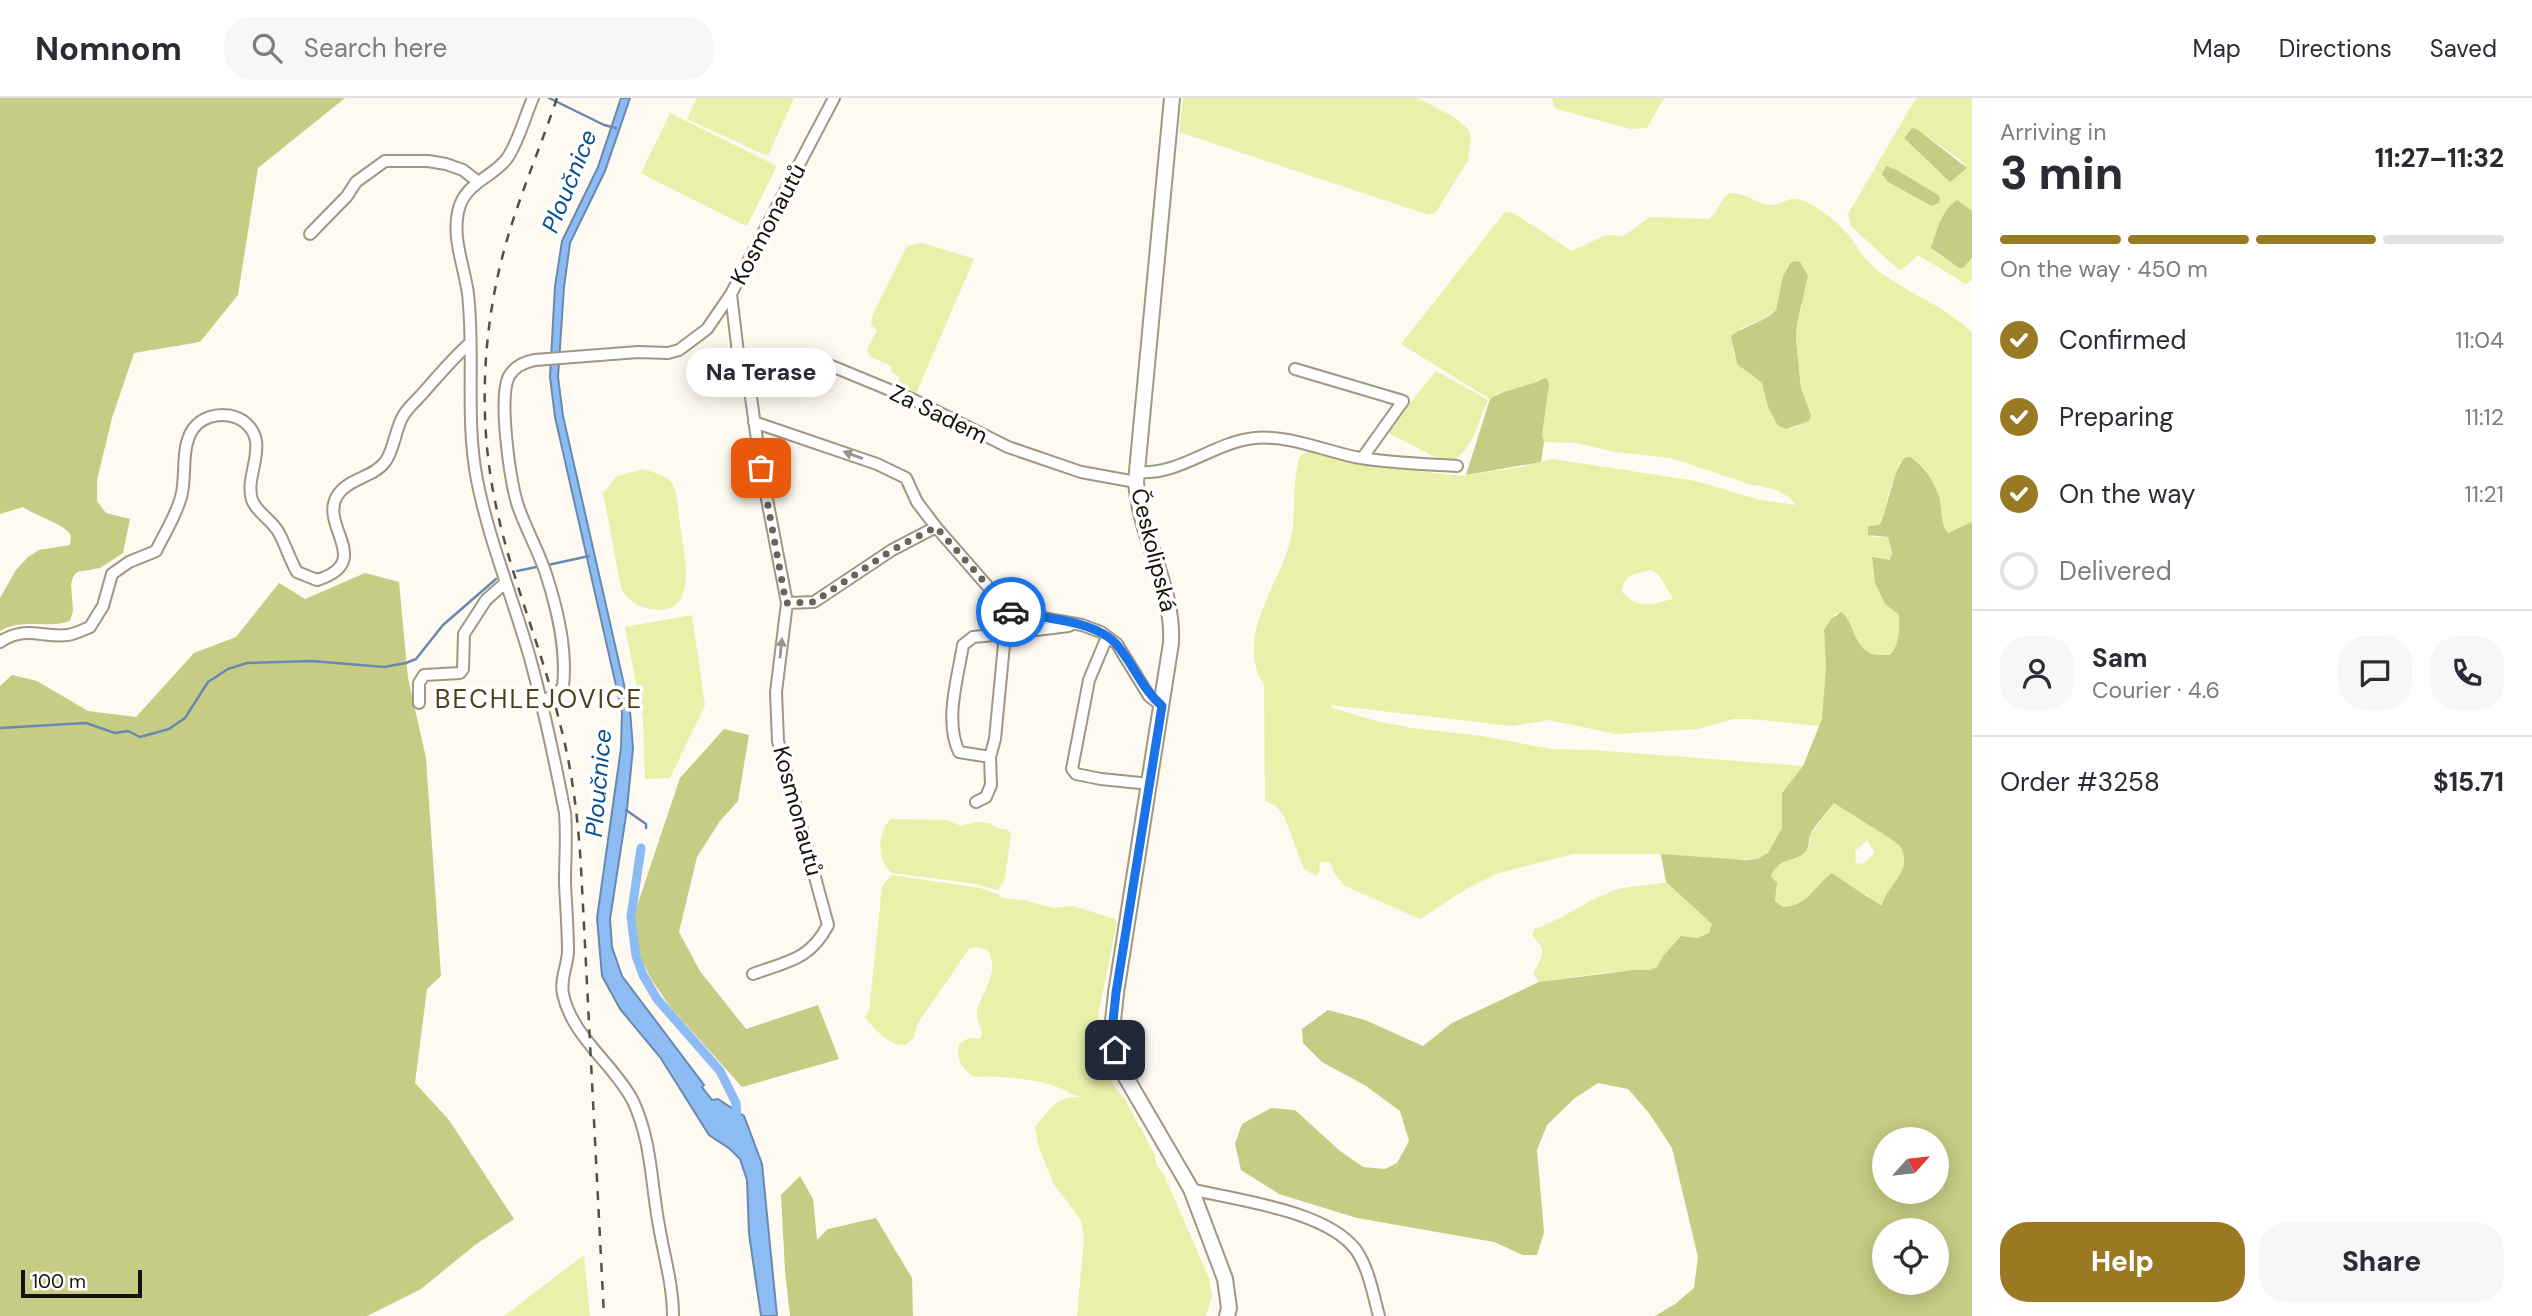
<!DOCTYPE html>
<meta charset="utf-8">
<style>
:root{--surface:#fff;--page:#f7f7f7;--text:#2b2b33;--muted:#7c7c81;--line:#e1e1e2;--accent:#997922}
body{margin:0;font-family:"DM Sans",sans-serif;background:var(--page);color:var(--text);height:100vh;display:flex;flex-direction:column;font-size:26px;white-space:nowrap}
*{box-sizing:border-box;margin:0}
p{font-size:23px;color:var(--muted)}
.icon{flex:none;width:38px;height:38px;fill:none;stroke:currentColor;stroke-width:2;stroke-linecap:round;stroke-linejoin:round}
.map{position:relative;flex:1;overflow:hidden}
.sheet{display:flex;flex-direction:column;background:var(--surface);width:560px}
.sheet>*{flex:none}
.needle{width:46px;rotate:63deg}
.tools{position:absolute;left:1872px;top:1029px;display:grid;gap:14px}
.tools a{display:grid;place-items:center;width:77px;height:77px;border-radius:50%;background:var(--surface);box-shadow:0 4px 18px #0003;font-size:35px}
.scale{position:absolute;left:21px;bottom:18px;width:121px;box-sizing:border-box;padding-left:7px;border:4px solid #17130c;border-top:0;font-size:19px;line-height:24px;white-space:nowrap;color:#17130c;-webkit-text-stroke:5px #fff;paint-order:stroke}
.pin{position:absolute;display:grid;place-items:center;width:60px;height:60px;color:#fff;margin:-30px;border-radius:14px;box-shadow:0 4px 10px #0006}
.courier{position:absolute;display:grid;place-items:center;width:70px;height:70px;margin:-35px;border:5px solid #1a73e8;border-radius:50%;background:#fff;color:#222;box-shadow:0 2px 9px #0007}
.bubble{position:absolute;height:49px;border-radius:24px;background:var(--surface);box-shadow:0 4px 18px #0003;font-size:23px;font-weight:800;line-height:49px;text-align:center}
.headline em{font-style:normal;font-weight:800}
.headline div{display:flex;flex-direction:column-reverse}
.headline{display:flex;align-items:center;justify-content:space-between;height:119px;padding:0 28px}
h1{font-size:46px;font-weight:800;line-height:52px}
.bar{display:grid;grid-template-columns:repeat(4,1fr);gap:10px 7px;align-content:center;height:84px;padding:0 28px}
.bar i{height:9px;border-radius:5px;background:var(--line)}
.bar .active{background:var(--accent)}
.bar p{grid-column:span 4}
.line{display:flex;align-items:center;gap:18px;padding:0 28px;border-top:2px solid var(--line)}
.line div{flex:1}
.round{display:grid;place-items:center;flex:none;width:74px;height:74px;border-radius:28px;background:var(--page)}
ol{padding:0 28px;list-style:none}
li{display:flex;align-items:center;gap:21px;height:77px}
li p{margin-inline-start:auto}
li .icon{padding:7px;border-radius:50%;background:var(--accent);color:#fff;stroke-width:4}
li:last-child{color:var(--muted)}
li i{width:38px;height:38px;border:4px solid var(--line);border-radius:50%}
.action{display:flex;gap:14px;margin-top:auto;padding:14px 28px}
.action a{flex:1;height:80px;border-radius:28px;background:var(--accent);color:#fff;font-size:28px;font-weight:800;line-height:80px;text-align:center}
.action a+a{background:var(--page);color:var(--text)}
header{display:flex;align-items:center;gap:42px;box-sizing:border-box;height:98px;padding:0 35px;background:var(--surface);border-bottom:2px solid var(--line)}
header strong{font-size:33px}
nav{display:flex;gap:38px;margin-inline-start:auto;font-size:24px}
.search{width:490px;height:63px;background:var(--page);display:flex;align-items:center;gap:18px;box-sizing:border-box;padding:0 24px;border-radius:28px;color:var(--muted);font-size:26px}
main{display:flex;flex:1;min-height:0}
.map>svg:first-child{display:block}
</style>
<header>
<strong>Nomnom</strong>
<div class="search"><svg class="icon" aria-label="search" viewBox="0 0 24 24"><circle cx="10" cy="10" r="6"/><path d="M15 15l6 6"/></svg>Search here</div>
<nav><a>Map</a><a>Directions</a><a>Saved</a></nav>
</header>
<main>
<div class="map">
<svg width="1972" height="1218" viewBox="0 0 1972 1218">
<rect width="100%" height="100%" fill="#fefaf1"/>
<path fill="#e9f0aa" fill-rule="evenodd" d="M697,0h97l-26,58 -81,-37z
M1183,0h235l36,19 14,12 3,8 -3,23 -32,52 -7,3 -250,-83z
M1552,0h112l-17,30 -16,1 -71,-19 -6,-3z
M1916,0h56v113l-15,-11 -25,50 27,18h4l9,-10v22l-6,4 -48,-29 -15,14 -4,1 -48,-44 -3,-12zM1912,30l5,1 47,34 -14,19 -46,-44zM1886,68l11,4 41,25 -8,11 -42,-24z
M670,15l107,53 -30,60 -106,-53z
M1731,95c14,0 26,11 40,12 11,1 18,-10 30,-5 19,7 38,23 51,39 5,6 8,15 15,22 28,28 75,41 105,72v189l-23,12 -9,-14v-14l-40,-44 -12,32 -2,17 -15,26h17l4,21 -2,2 -18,-2 3,25 10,21 14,11c1,13 0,31 -9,40 -5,0 -13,0 -18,-1 -17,-6 -21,-29 -31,-42l-6,2 -11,16 2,38 -2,42 -4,16 -68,-7h-19l-35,10 -82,5 -67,-14 -37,6 -182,-21 2,3 44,13 36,7 70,8 69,13 42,1 210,16 -21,27 1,29 -3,13 -12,18 -11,6h-38l-58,-5h-88l-74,19 -28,13 -51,33 -75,-33 -10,-12 -5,-12h-10l-1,10 -3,4 -12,-7 -20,-53 -8,-10 -11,-5 -1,-116c-2,-5 -6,-9 -7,-14 -15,-49 28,-94 35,-139 4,-25 0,-53 8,-76l8,-5 74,16 79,9 54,-8 38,-9 143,22 64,19 36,5c-8,-13 -30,-19 -44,-20l-81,-27 -56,-6 -38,-9 -33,-1 -2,-7 7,-50 -4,-7 -36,15 -12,1 -7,5 -89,-55 104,-132 8,1 59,38 34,-16 18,1 26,-19 59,2c10,-7 11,-22 22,-26zM1794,163l8,46 -5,17 -1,16 5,48 10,26c-11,11 -18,18 -33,12l-10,-19 -6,-24 -25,-19 -5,-16 9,-20 21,-8 14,-10 7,-34 6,-13zM1651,472l8,5 14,24c-22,5 -33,11 -51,-7 0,-17 15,-19 29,-22z
M923,145l51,16 -59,137 -18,-7 2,-12 -8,-6 1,-5 -22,-10 -3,-6 10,-20 -6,-5 2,-11 34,-68z
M1436,273l52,29c-10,21 -17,57 -42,63l-59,-31z
M643,371c9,3 23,6 29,14 6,10 7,36 9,48 4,29 18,86 -31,78 -13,-3 -23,-9 -29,-21l-18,-95 14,-17z
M692,517l13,90 -35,73 -25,1 -2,-61 -18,-91z
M1834,705c11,7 61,37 66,43 6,9 5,18 1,27 -5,11 -18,22 -19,33l-9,-3 -6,-8 -11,-4 -24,-18c-19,14 -24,33 -49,34l-8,-6 2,-18 -6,-7 4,-8 34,-20 1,-13zM1867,742l7,11 -2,5 -9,8 -7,-1 -1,-12z
M891,721l56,1 14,6 14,-4 15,1 7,5 11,2 3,3 -6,45 -7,12 -28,-7 -79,-10c-3,-4 -8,-10 -9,-15 -4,-12 0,-32 9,-39z
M891,777l89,13 18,6 5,4 20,2 31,8 19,-2 42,13 2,3 -19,94v10l10,38 -1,9 7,13 11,13 30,56 1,9 9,13 44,101 3,18 -6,20h-129l7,-77 -3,-19 -28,-37 -15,-38 -3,-18c17,-19 20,-31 45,-30 -7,-2 -14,-7 -20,-9 -21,-9 -63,-13 -86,-11 -13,-9 -18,-17 -15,-33l10,-6 11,1 2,-5c0,-7 -4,-11 -5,-17 -3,-17 26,-42 11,-67l-11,-3 -8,2 -51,74 -4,14 -7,7c-14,5 -34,-15 -42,-27l4,-6 13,-124z
M1666,784l46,42 -3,9 -12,5 -12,-2 -22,20 -6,11 -7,3 -48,3 -63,9 -6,-8 9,-18v-8l-10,-13 2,-6c28,-9 50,-27 78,-38 13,-5 37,-5 54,-9z
M584,1157l6,61h-86z"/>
<path fill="#c6cc84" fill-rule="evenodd" d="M0,0h345l-87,70 -20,127 -38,47 -66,11 -22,65 -15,62v21l9,12 24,6 -7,34 -23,15 -23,4 -4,5 -2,7 2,27 -3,10c-23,8 -47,-3 -70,10v-33l16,-28 12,-13 11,-7 31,-5 1,-9c-5,-12 -36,-20 -48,-29l-23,7z
M1912,30l5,1 50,39 -17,14 -46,-44z
M1886,68l11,4 41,25 2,3 -1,5 -8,3 -43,-24 -6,-8z
M1957,102l15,11v47l-9,10h-4l-28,-20c6,-17 10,-37 26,-48z
M1794,163l6,1 8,14 -11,48 -1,16 5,48 10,27 -2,6 -23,8 -8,-3 -10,-19 -6,-24 -25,-19 -6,-28c14,-11 33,-13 45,-26l7,-34 7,-13z
M1545,280l3,2 1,5 -7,50 2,7 -3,20 -75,13 24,-76c12,-9 39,-12 55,-21z
M1910,359c14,9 24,24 29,40 4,14 0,24 9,36l24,-11v794h-317l20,-12 19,-16 4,-31 -26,-109 -23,-35 -21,-24 -30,-6 -23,15 -28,27 -10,25 7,82 -7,23h-14l-29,-13 -137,-24 -78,-24 -38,-24 -6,-26 7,-20 29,-16 24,2 45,41 23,16 22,2 12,-6 12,-22 -9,-30 -34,-25 -44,-24 -19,-19 -1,-14 26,-19 37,10 58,26 29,-23 87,-41 95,-12h16l7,-3 6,-11 18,-20 16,2 12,-5 3,-9 -46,-42 -5,-28 85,6 11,-1 11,-6 14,-25v-35l21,-27 19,-47 4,-51 -2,-38 7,-11 10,-7c13,8 11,34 31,42 4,1 13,1 18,1 9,-9 10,-27 9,-40l-14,-11 -10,-21 -3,-26 18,3 2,-7 -4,-16 -20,-2v-8c3,-2 7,-1 10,-2 8,-3 13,-54 27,-67zM1834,705c10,7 61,37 66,43 4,6 5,15 3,22 -5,13 -20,27 -21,38 -16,-10 -33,-21 -50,-33 -19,14 -24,33 -49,34l-8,-6 2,-18 -6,-7c7,-19 27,-14 35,-25 4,-5 2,-10 4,-16 4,-9 18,-24 24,-32zM1885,1041h52v53h-52zM1885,1132h52v53h-52z
M365,475l34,9 9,96 18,80 15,218 -14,13 -12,94 34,37 65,99 -39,26 -54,44 -54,27h-367v-630l12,-11 25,6 51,30 48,6 58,-64 42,-16 43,-54 26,16z
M724,631l25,6 -11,66 -18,20 -23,36 -18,75 21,39 46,58 72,-24 21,54 -97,28 -71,-79 -20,-29 -11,-23 -5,-44 45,-134z
M800,1078l13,23 4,41 11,-11 48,-11 36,60 1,38h-123l-5,-45 -4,-76z"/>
<path fill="#8cbcf3" stroke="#6989ae" stroke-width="2" d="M621,0h9l-25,73 -35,72 -6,44 -6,90 5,39 67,295 3,37 -6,61 -17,110 2,28 10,29 82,109 -2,2 10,13 6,-1 26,17 18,48 15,152h-16l-12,-82 -2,-54 -7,-21 -10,-10 -21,-14 -49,-78 -40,-48 -18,-33 -5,-58 24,-170 1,-36 -67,-295 -5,-40 5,-91 7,-45 36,-74z"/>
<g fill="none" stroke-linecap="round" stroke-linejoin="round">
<path stroke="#6989ae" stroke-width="2.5" d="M549,0l55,27 12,3
M548,467l41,-9
M517,473l24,-5
M0,630l86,-5 29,10 13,-2 12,6 29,-8 16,-11 23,-36 20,-13 19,-6 65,-2 72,6 22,-4 10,-4 27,-34 53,-46
M626,712l20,14v4"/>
<path stroke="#8cbcf3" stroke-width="9" d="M641,750l-10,69 5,39 7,19 14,24 63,72 16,32 1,18"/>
<defs>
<path id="minor" d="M533,0c-8,18 -14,42 -25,59 -13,19 -39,24 -48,48 -10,30 4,59 8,89 7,61 -3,125 9,186 12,61 36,118 53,178 14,51 25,103 35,155 2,24 0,46 0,70 1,23 3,46 3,69 -1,15 -8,28 -5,42 9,43 51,70 70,107 19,41 18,83 26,125 5,30 14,59 14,90
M310,136l37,-38 9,-14 29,-21h43l18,3 17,6 14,11
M731,196l7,59 12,37 11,78 26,135 -11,89 2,49 50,184c-18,35 -40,36 -75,49
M1295,271l108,32 -40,56
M743,273l25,-9 26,-3 23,1 97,40 94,47 73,25 55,10
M754,324l123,42 29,14 11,24 19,25 74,85 72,13 19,7 16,12 32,52 13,10
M1137,374c42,4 77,-30 118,-34 34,-3 67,12 100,19 33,6 68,7 102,9
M787,505l27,-1 78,-52 44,-23
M1003,536l66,-8
M1005,536l-10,105 -5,18 -31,-5c-15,-31 -1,-75 4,-107l10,-8z
M1107,539l-18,43 -17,89 4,5 25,5 49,5
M0,544c25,-17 42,-4 68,-7 7,-1 15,-5 22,-8l13,-21 9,-32 17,-12 27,-11c8,-17 20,-35 25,-54 6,-20 -1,-49 12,-68 17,-23 58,-17 63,12 3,19 -10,40 -4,59 5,13 21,21 27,33 7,13 11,27 18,39l20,8c58,-18 2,-54 20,-84 11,-18 36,-18 48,-34 9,-12 10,-31 17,-44 4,-9 14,-17 21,-25 15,-17 30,-35 47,-50
M540,602l13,-3 10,-10c4,-37 -5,-75 -16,-110 -8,-26 -22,-49 -30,-74 -7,-25 -19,-105 -8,-127 6,-10 15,-14 26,-16l103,-8 30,1 11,-3 28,-21 24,-35 103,-196
M419,605v-20l5,-8 36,-2 3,-4 1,-35 22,-34 19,-17
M976,704l10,-5 5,-12 -1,-28
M1191,1091c47,12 135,21 165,61 13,19 17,44 23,66"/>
<path id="major" d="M1172,0l-36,384c4,55 38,106 35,161l-55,350 -4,37 3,20 9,24 67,115 34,90 4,29 -2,8"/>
</defs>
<use href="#minor" stroke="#a19782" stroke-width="14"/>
<use href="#major" stroke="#a19782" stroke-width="18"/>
<use href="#minor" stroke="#fff" stroke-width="10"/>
<use href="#major" stroke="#fff" stroke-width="14"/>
<path stroke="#545048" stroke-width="2.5" stroke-dasharray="9 9" stroke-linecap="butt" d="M557,0c-15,45 -34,89 -48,135 -26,85 -32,181 -14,268 15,75 46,145 64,219 13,48 19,97 22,147l23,449"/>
</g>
<defs><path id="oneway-solid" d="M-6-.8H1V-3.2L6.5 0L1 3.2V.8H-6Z" transform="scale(1.75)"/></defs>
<g fill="#979592">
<use href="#oneway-solid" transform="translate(853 357) rotate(-160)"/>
<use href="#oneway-solid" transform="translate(781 550) rotate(-84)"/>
</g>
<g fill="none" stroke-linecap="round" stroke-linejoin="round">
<path stroke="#68645c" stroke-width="7" stroke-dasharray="0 12.6" d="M761,370l25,135 28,-1 78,-52 44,-23 75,85"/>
<path stroke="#1a73e8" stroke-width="9" d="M1011,514c31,6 85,8 106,33 17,20 25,44 45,61l-46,287 -4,37 3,20"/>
</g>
<g text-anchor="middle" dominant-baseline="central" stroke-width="7" stroke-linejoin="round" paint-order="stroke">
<g font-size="23" fill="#17130c" stroke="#fff">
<text transform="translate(768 126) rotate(-62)">Kosmonautů</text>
<text transform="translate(939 316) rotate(26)">Za Sadem</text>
<text transform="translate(1154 452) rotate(76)">Českolipská</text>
<text transform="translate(798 713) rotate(75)">Kosmonautů</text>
</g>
<g font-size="24" font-style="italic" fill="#074e8e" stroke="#fff">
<text transform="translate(569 83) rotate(-68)">Ploučnice</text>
<text transform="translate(598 685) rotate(-85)">Ploučnice</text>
</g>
<g font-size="26" letter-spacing="2" fill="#504018" stroke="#fff">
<text x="539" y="601">BECHLEJOVICE</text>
</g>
</g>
</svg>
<div class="tools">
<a><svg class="needle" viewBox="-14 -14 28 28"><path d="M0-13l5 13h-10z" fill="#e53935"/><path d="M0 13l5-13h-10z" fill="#7c7c81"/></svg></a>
<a><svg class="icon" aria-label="locate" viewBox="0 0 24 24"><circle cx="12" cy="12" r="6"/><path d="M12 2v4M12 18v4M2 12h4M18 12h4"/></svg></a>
</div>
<div class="scale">100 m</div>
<div class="pin" style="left:761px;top:370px;background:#ea580c"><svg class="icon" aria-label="bag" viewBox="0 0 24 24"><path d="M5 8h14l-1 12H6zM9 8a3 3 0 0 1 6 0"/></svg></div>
<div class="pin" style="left:1115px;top:952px;background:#1f2937"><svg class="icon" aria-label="home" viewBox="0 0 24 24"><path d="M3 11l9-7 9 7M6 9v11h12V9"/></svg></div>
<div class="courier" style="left:1011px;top:514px"><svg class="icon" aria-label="car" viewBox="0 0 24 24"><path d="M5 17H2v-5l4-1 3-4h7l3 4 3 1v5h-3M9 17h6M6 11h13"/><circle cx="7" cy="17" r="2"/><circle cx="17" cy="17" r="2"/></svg></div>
<div class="bubble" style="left:686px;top:250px;width:150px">Na Terase</div>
</div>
<section class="sheet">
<div class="headline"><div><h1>3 min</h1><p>Arriving in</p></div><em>11:27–11:32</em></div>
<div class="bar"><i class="active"></i><i class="active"></i><i class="active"></i><i></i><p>On the way · 450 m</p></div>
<ol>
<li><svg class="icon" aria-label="check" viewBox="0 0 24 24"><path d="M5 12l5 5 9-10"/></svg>Confirmed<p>11:04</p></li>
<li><svg class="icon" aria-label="check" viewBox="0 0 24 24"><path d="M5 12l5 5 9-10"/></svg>Preparing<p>11:12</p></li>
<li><svg class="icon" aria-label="check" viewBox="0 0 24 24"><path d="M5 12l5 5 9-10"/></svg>On the way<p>11:21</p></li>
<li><i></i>Delivered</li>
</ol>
<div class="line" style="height:126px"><a class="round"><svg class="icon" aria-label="person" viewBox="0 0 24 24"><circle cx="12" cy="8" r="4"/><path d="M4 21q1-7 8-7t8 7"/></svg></a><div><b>Sam</b><p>Courier · 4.6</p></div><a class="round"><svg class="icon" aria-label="chat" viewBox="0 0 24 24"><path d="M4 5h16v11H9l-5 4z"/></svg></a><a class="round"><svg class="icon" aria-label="phone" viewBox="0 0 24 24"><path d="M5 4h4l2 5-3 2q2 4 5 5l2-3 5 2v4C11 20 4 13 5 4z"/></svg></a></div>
<div class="line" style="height:91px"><div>Order #3258</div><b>$15.71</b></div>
<div class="action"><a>Help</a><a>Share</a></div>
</section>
</main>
